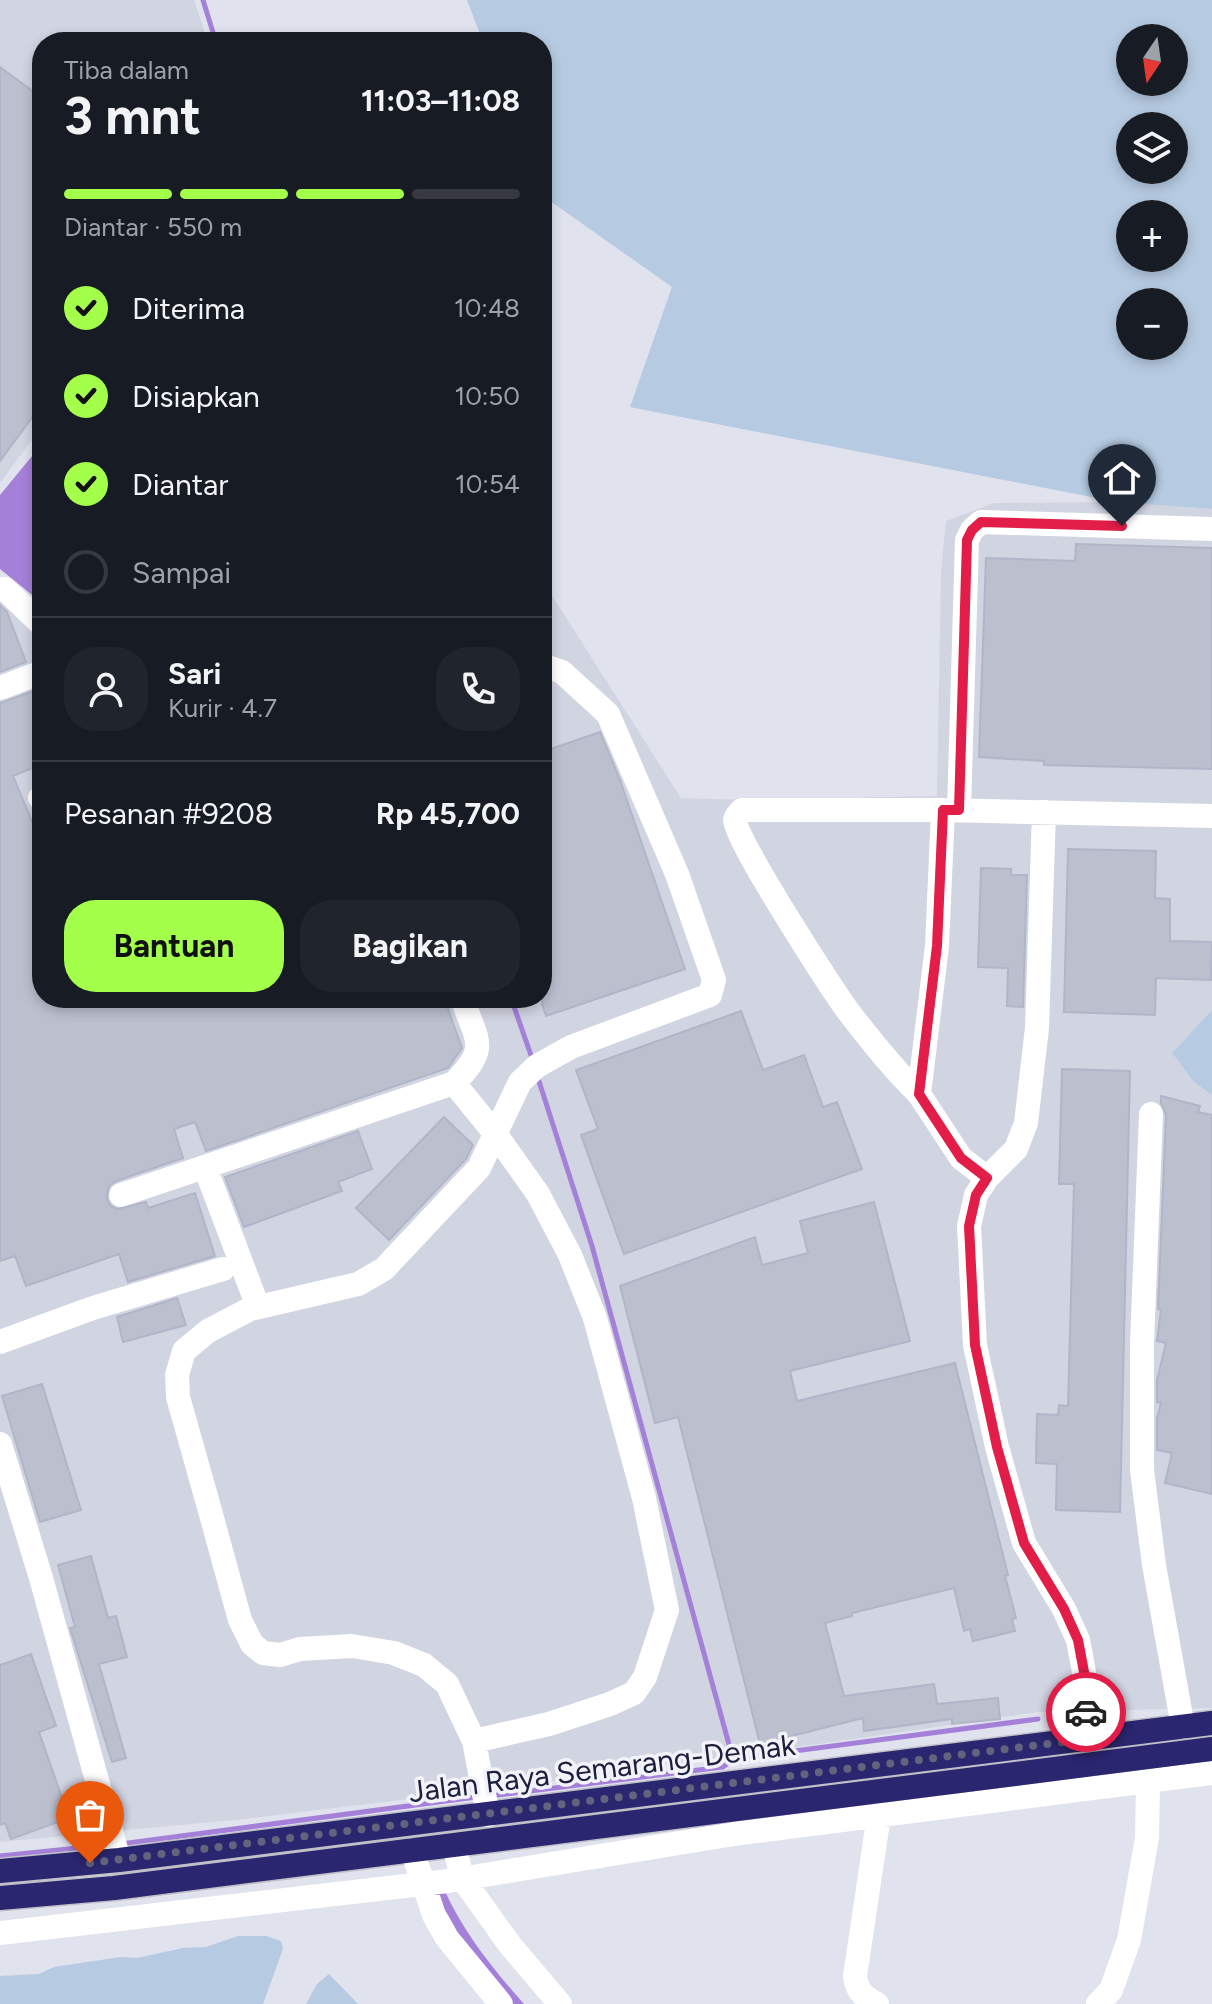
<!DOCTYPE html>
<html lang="id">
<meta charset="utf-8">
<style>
:root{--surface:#171b24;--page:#20242c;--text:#f1f3f6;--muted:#9ea1a6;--line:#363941;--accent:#a4ff4b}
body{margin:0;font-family:Figtree,sans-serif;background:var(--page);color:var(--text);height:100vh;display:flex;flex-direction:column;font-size:30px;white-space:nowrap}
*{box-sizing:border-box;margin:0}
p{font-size:26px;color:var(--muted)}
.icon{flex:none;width:44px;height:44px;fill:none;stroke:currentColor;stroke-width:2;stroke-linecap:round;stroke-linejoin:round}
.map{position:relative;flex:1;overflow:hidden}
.side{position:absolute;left:32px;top:32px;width:520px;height:976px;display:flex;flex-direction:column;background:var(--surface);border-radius:32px;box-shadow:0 4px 12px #0003}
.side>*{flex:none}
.needle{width:52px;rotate:193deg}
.tools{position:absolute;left:1116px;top:24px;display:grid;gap:16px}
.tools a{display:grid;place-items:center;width:72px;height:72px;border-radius:50%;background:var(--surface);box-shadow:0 4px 12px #0003;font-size:40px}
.pin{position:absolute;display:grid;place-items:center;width:68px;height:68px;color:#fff;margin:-82px -34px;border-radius:50% 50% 50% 0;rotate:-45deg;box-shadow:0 0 8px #0007}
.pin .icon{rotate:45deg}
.courier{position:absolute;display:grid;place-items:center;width:80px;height:80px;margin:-40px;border:6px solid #e11d48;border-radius:50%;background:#fff;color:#222;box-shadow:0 2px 10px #0007}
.headline em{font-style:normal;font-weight:700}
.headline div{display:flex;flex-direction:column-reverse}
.headline{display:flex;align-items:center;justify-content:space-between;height:136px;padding:0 32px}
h1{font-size:52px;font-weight:700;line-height:60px}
.bar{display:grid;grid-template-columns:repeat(4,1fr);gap:12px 8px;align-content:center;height:96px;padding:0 32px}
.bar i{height:10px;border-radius:6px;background:var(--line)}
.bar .selected{background:var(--accent)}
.bar p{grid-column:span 4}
.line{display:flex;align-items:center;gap:20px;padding:0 32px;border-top:2px solid var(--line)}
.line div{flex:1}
.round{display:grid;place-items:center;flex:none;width:84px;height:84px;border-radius:32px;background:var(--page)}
ol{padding:0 32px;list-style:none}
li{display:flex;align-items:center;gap:24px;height:88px}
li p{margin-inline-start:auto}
li .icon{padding:8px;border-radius:50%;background:var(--accent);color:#111;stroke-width:4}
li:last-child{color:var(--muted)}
li i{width:44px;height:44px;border:4px solid var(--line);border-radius:50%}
.action{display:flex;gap:16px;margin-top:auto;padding:16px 32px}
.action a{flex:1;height:92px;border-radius:32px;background:var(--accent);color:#111;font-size:32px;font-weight:700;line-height:92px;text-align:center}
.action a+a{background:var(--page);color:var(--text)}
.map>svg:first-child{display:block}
</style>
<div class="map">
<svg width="1212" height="2004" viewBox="0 0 1212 2004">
<rect width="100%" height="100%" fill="#e0e2ed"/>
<path fill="#d1d4e1" d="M0,0h194l14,42h-166v384l-42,57z
M1117,502l95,7v501l-40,43 22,29 18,13v613l-173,4 -398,58 -183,23 -214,26 -244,23v-1261l42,32v385h500v-418l139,218 64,2 192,-4 4,-223 5,-52 48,-18z"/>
<path fill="#b6cae1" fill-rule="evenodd" d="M467,0h745v509l-95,-7 -487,-95 42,-120 -129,-91 -1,-154h-59zM1130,38h44v44h-44zM1130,126h44v44h-44zM1174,214v44h-44v-44zM1130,302h44v44h-44z
M1212,1010v85l-18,-13 -22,-29z
M238,1936h28l15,5 2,8 -20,55h-263v-28l39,-2 15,-7 67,-10 16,1 46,-10 23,-1z
M329,1974l29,30h-52l11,-20z"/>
<path fill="#a580d9" d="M42,444v159l-42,-34v-74z
M444,1889c19,43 49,80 80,115h-19l-46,-54 -25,-58z"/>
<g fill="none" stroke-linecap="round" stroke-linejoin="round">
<path stroke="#a580d9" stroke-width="5" d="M203,0l13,42
M511,998l22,63
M537,1075l55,171 141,513
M490,1796l233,-29 10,-8 305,-40
M121,1844l355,-47
M0,1856l107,-11"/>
</g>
<path fill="#bcbfce" stroke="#b1b5c7" stroke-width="2" d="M0,67l42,31v306l-42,57z
M1076,544l136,4v221l-168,-4v-4l-65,-4 7,-199 89,3z
M0,605l7,7 19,50 -26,10z
M42,688v76l-29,12 23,55 6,-2v169h402l18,50 -14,20 -242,83 -11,-29 -21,7 9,29 -67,23 -7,5 -2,13 4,7 6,3 29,-7 2,6 47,-15 20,63 -87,26 -9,-28 -93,32 -11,-30 -15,5v-558z
M600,732l20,48 65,189 -139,47 -4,-12v-252z
M1068,849l88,2 -1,47 15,1v42l42,1 -1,38 -55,-2 -1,37 -91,-3z
M981,868l30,1v6h16l-4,132 -16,-1 1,-38 -30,-1z
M741,1011l22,59 41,-15 19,52 14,-5 25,67 -238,85 -43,-119 17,-6 -22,-59z
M1062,1069l68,2 -10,441 -64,-2 1,-46 -21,-1 1,-49 21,1 1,-10 9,1 6,-222h-15z
M1161,1096l39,10 -2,6 14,3v379l-47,-11 7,-30 -15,-3v-32l4,-15 -4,-1v-22l9,-37 -9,-2 4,-31 -3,-1 8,-194 -5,-12z
M444,1117l29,28 -7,14 -77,81 -33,-32z
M358,1131l14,38 -34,13 4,9 -98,36 -19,-50z
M874,1202l36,139 -120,30 7,30 158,-38 53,212 -3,1 11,42 -4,1 3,12 -42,10 -3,-12 -6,2 -10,-43 -102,25v3l-27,7 19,73 90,-12 3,20 61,-6 2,21 -48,5v-5l-88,12 -1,-13 -103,26 -82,-327 -23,6 -35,-137 135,-49 7,28 46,-12 -8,-32z
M177,1298l9,27 -63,17 -6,-25z
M42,1384l39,126 -41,12 -38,-126z
M91,1556l17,62 8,-2 11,41 -28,7 27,94 -14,4 -42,-134 5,-1 -17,-62z
M31,1654l25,72 -17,6 30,86 -58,21 -6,-16 -5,2v-160z"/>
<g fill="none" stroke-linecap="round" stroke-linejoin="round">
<defs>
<path id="highway" d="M0,1871l119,-11 1093,-137
M0,1898l114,-10 1098,-139"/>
</defs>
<use href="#highway" stroke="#c0c0c9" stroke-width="27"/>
<path stroke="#fff" stroke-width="24" d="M0,589h5l37,36
M0,688l42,-16
M40,798l2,-1
M943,810l-6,136 -18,148 42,64 26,20
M959,810l8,-270 5,-10 9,-8 231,7
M1044,812l-7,216 -11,95 -10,26 -29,29 -11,17 -7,31 6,119 22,102 27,96 40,66 14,31 6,32 3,67
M454,1083l43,53 41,58 32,61 25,63 49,180 23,112 -22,67 -11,16 -24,11 -61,20 -75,17
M919,1094c-25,-24 -47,-52 -68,-79 -17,-22 -118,-179 -116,-195 1,-5 4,-7 7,-10h201l269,6
M1151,1114l-9,230v126l12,95 29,162
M205,1167l53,140
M121,1195l333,-112c36,-36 23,-41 8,-85
M0,1342l93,-34 130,-39
M0,1444l41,134 78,282
M488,1815l-14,-74 -27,-57 -23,-19 -30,-12 -42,-7 -52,3 -20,6 -17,-2 -11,-9 -12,-24 -31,-113 -31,-110 -1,-22 7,-24 24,-20 42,-22 108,-25 26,-15 95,-101 41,-86 17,-16 34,-19 139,-52 4,-15 -37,-106 -69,-160 -46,-42 -20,-7
M454,1845l8,33 48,67 50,59
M412,1850l22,65 13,23 54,66
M0,1933l448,-52 286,-47 478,-61
M877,2004c-13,-7 -20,-12 -22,-28l24,-161
M1098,2004l13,-14 18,-50 18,-102 1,-57"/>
<use href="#highway" stroke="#2a266f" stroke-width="24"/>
</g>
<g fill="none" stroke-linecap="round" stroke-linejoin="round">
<path stroke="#62637c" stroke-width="8" stroke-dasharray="0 14.4" d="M90,1863l997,-124 -1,-27"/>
<path stroke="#e11d48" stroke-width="10" d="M1086,1712l-2,-40 -6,-32 -14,-31 -40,-66 -27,-96 -22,-102 -6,-119 7,-31 11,-17 -26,-20 -42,-64 18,-148 6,-136h16l8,-270 5,-10 9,-8 141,4"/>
</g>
<g text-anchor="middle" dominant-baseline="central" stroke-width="7" stroke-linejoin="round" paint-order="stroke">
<g font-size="30" fill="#1e1f3f" stroke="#f1f3f9">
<text transform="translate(602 1768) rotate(-7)">Jalan Raya Semarang-Demak</text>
</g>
</g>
</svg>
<div class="tools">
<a><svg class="needle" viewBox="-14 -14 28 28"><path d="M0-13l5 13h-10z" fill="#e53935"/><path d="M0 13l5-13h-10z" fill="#9ea1a6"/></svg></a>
<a><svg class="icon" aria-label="layers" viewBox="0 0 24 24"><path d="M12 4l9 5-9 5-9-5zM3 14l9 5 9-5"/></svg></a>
<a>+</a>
<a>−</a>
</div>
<div class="pin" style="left:90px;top:1863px;background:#ea580c"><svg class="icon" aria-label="bag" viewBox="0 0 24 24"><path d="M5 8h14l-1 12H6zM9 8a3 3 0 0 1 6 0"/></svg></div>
<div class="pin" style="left:1122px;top:526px;background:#1f2937"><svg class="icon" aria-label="home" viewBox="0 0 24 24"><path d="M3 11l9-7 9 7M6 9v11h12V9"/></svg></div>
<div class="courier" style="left:1086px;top:1712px"><svg class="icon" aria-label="car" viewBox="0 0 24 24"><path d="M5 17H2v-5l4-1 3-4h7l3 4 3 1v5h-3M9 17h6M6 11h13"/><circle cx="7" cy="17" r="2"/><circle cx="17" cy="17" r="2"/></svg></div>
<section class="side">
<div class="headline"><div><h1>3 mnt</h1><p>Tiba dalam</p></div><em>11:03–11:08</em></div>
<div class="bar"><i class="selected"></i><i class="selected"></i><i class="selected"></i><i></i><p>Diantar · 550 m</p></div>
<ol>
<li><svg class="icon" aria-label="check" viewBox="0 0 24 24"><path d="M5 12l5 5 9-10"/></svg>Diterima<p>10:48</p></li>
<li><svg class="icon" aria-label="check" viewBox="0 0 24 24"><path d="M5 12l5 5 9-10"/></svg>Disiapkan<p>10:50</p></li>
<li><svg class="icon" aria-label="check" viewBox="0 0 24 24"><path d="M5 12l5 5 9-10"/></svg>Diantar<p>10:54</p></li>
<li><i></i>Sampai</li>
</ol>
<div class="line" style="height:144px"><a class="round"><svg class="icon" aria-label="person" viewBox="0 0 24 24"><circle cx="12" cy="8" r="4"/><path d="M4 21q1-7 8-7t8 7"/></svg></a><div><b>Sari</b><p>Kurir · 4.7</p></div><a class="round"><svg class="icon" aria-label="phone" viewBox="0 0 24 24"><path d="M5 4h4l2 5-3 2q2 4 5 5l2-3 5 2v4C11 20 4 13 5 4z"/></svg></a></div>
<div class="line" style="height:104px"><div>Pesanan #9208</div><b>Rp 45,700</b></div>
<div class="action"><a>Bantuan</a><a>Bagikan</a></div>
</section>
</div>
